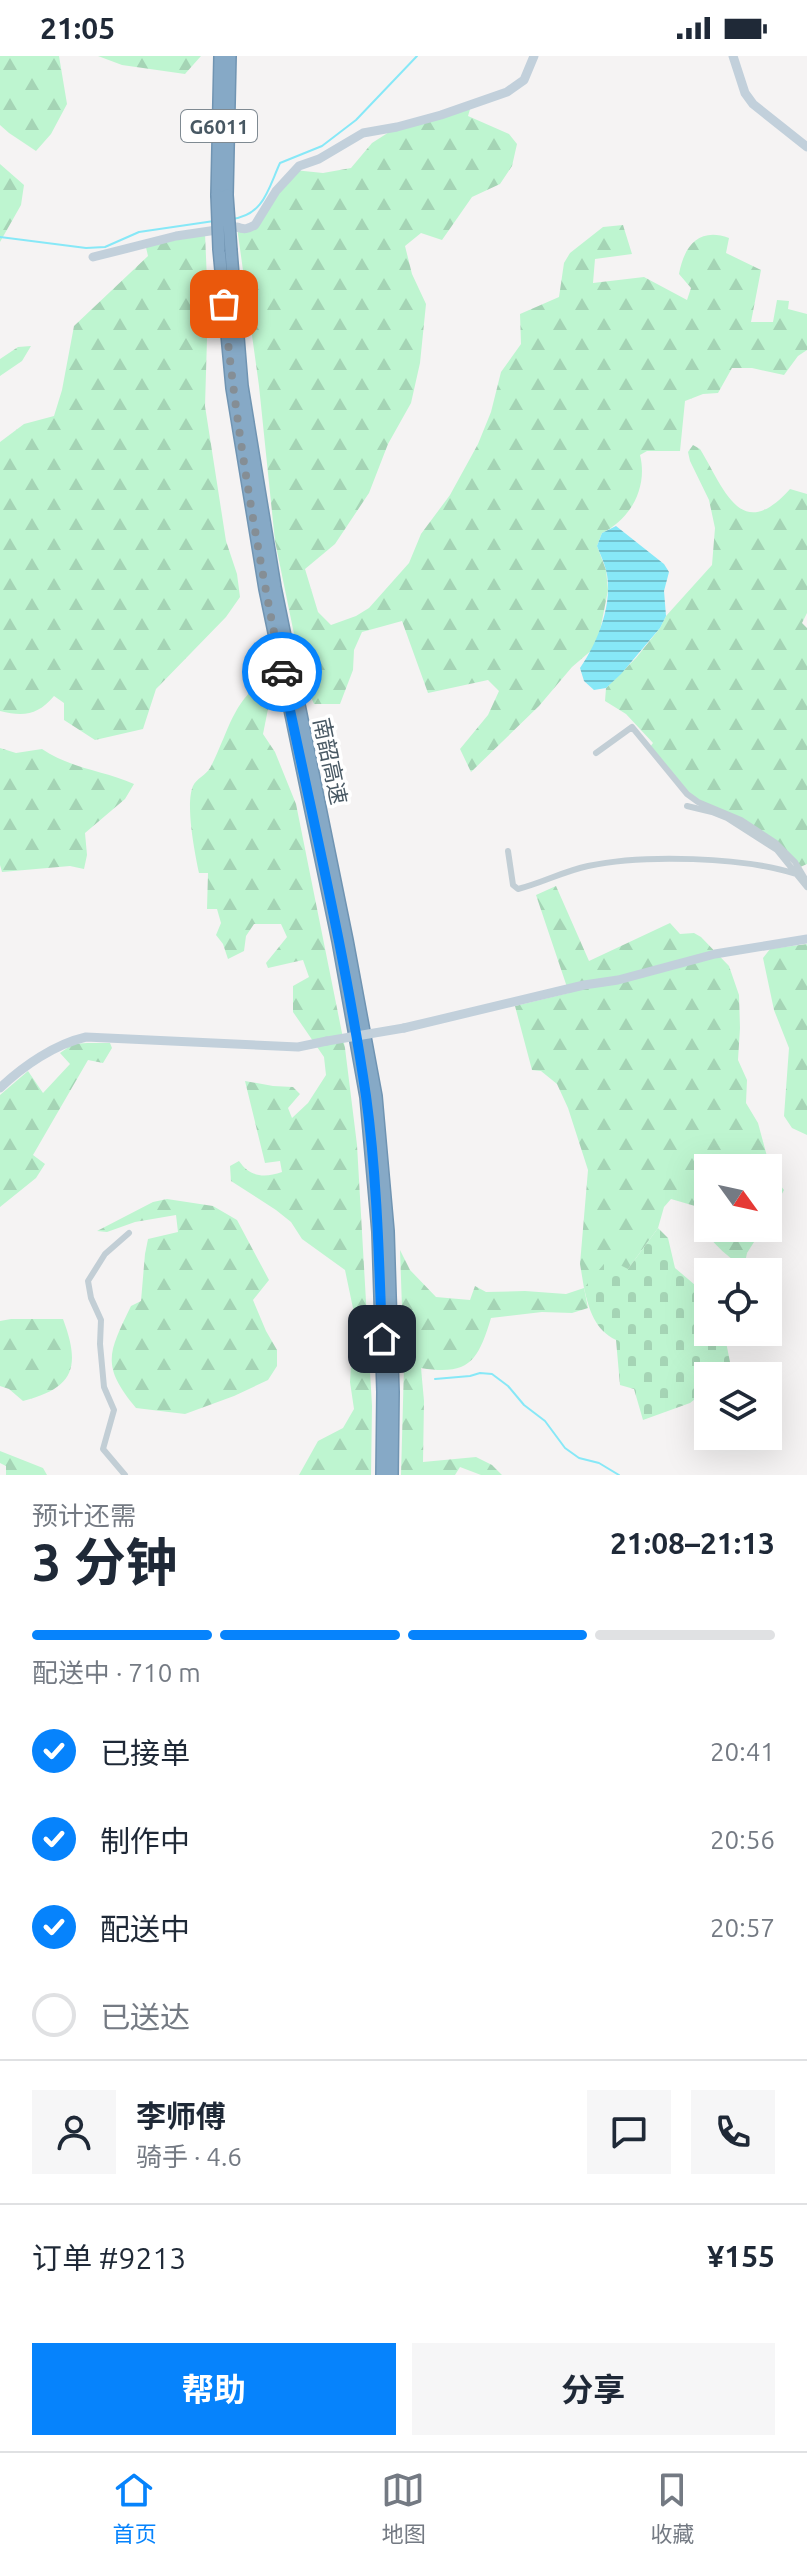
<!DOCTYPE html>
<html lang="zh">
<meta charset="utf-8">
<style>
:root{--surface:#fff;--page:#f6f6f7;--text:#1f2937;--muted:#747a83;--line:#e0e1e3;--accent:#0683fc}
body{margin:0;font-family:Ubuntu,"Noto Sans SC",sans-serif;background:var(--page);color:var(--text);height:100vh;display:flex;flex-direction:column;font-size:30px;white-space:nowrap}
*{box-sizing:border-box;margin:0}
p{font-size:26px;color:var(--muted)}
.icon{flex:none;width:44px;height:44px;fill:none;stroke:currentColor;stroke-width:2;stroke-linecap:round;stroke-linejoin:round}
.map{position:relative;height:1419px;overflow:hidden}
.drawer{display:flex;flex-direction:column;background:var(--surface);flex:1}
.drawer>*{flex:none}
.needle{width:52px;rotate:123deg}
.buttons{position:absolute;left:694px;top:1098px;display:grid;gap:16px}
.buttons a{display:grid;place-items:center;width:88px;height:88px;border-radius:0px;background:var(--surface);box-shadow:0 8px 32px #0002;font-size:40px}
.pin{position:absolute;display:grid;place-items:center;width:68px;height:68px;color:#fff;margin:-34px;border-radius:16px;box-shadow:0 4px 12px #0006}
.courier{position:absolute;display:grid;place-items:center;width:80px;height:80px;margin:-40px;border:6px solid #0683fc;border-radius:50%;background:#fff;color:#222;box-shadow:0 2px 10px #0007}
.head em{font-style:normal;font-weight:700}
.head div{display:flex;flex-direction:column-reverse}
.head{display:flex;align-items:center;justify-content:space-between;height:136px;padding:0 32px}
h1{font-size:52px;font-weight:700;line-height:60px}
.bar{display:grid;grid-template-columns:repeat(4,1fr);gap:12px 8px;align-content:center;height:96px;padding:0 32px}
.bar i{height:10px;border-radius:6px;background:var(--line)}
.bar .on{background:var(--accent)}
.bar p{grid-column:span 4}
.line{display:flex;align-items:center;gap:20px;padding:0 32px;border-top:2px solid var(--line)}
.line div{flex:1}
.round{display:grid;place-items:center;flex:none;width:84px;height:84px;border-radius:0px;background:var(--page)}
ol{padding:0 32px;list-style:none}
li{display:flex;align-items:center;gap:24px;height:88px}
li p{margin-inline-start:auto}
li .icon{padding:8px;border-radius:50%;background:var(--accent);color:#fff;stroke-width:4}
li:last-child{color:var(--muted)}
li i{width:44px;height:44px;border:4px solid var(--line);border-radius:50%}
.action{display:flex;gap:16px;margin-top:auto;padding:16px 32px}
.action a{flex:1;height:92px;border-radius:0px;background:var(--accent);color:#fff;font-size:32px;font-weight:700;line-height:92px;text-align:center}
.action a+a{background:var(--page);color:var(--text)}
.status{display:flex;justify-content:space-between;align-items:center;height:56px;padding:0 40px;background:var(--surface);direction:ltr}
.status svg{height:22px;fill:currentColor}
.menu{display:flex;justify-content:space-around;align-items:center;height:112px;border-top:2px solid var(--line);background:var(--surface);font-size:22px;color:var(--muted)}
.menu a{display:grid;justify-items:center;gap:4px}
.menu .on{color:var(--accent)}
.map>svg:first-child{display:block}
</style>
<div class="status"><b>21:05</b><svg viewBox="0 0 49 12"><path d="M0 12V9h3v3zM5 12V6h3v6zM10 12V3h3v9zM15 12V0h3v12zM26 1h20v11H26zM47 4h2v5h-2z"/></svg></div>
<div class="map">
<svg width="807" height="1419" viewBox="0 0 807 1419">
<defs>
<pattern id="forest-firs" width="22" height="20" patternUnits="userSpaceOnUse" patternTransform="scale(2)"><rect width="22" height="20" fill="#bef5d0"/><path d="M5 1l3.5 6h-7zM16 11l3.5 6h-7z" fill="#a5d4b5"/></pattern>
<pattern id="cemetery-stones" width="16" height="16" patternUnits="userSpaceOnUse" patternTransform="scale(2)"><rect width="16" height="16" fill="#bef5d0"/><path d="M2 7V4a2 2 0 0 1 4 0v3zM10 15v-3a2 2 0 0 1 4 0v3z" fill="#a5d4b5"/></pattern>
<pattern id="water-rules" width="6" height="5" patternUnits="userSpaceOnUse" patternTransform="scale(2)"><rect width="6" height="5" fill="#87e8f7"/><path d="M0 2.5h6" fill="none" stroke="#70bfcc"/></pattern>
</defs>
<rect width="100%" height="100%" fill="#f5f3f3"/>
<path fill="url(#forest-firs)" d="M0,0h59l8,48 -16,30 -15,17 -27,-18 -9,-8z
M98,0h103l-16,18 -63,-9z
M471,50l-3,10 41,18 8,10 -5,22 -12,18 -28,13 -30,43 -21,-7 -16,13 7,28 14,30 -6,59 -9,40 -23,41 -19,49 -34,51 -30,25 13,43 13,13 25,-9 13,-8 40,-45 12,-29 29,-39 28,-51 13,-32 10,-40 20,-28 -1,-30 39,-17 5,-34 6,-10 33,-26 20,-2 9,29 -37,5 -2,24 51,-6 43,23 4,-12 -12,-14c5,-28 20,-47 50,-36l-3,15 35,17 -10,52h22l4,-22 12,1 -1,8 19,5v36l-9,6 -14,19 -32,-7h-20l-14,25 -15,1 -18,7 -5,50h-33l-7,4c8,32 -9,64 -38,78l-5,13 9,24 2,20 -8,41 -7,18 -21,18 -33,39 -68,66 -11,-23 28,-34 11,-24 -11,-11 -60,13 -26,-72 -40,11 -8,18 -1,20 -13,34h-26l-11,-26 -28,-137 -16,-155 -22,-159 12,1 45,-58 29,3 28,-5 21,-25 25,-16z
M0,108l24,21 -3,20 -21,37z
M205,177l3,72 -3,101 21,135 11,33 3,23 -14,20 -70,72 -13,40 -48,11 -31,-20v-17l-10,-7c-16,19 -30,21 -54,15v-269l24,-18 30,-8 8,-26 12,-64 74,-70 -3,-13z
M31,290l-9,15 -22,15v-17l18,-12z
M693,389l7,4c25,41 41,95 90,40l17,5v119l-5,10 5,5v236l-9,4 -3,-6 -108,-68 -37,-47 3,-4 -27,-29 -21,-13 1,-13 30,-30 24,-30 6,-12 46,-51 3,-37 -6,-28 -19,-39 -2,-9z
M265,624l4,24 -6,30 12,18 21,52 49,244 12,97 15,261 -1,69h-72l19,-34 25,-13 11,-19 -4,-27 4,-69 -9,-43 -43,-31 -11,-17 -15,-12 -45,-29 -1,-15 9,-5c11,16 25,17 43,11l-2,-11 -15,2 -20,-82 28,5 20,1 7,7 -12,14 4,10 16,-15 18,-28 -2,-18 -31,-45v-26l16,-9 -6,-17 -35,8 -2,-5 21,-26 -6,-13h-27l-8,12 -2,15 -16,8 -5,-15 -7,-9 5,-12 -4,-14h-10l1,-36h-9c-4,-19 -14,-69 -6,-87 3,-7 13,-11 17,-18 17,-31 22,-68 55,-88z
M0,692l16,5 26,-4c30,20 60,21 92,35l-9,15 -40,34 2,22 -3,14 -14,-3 -68,6 -2,-7z
M556,830l33,75 81,-38 10,11 14,-1 7,4 28,29 10,29 1,33 -2,32 9,20 -1,23 12,20 14,52 12,15 -16,30v-52h-60v60h55l-16,25 -3,15c-28,-21 -37,-28 -49,-62l-24,-7 -7,8 -6,21 -30,41 -44,19 4,20 -16,5 -30,-1 -51,6c-13,43 -22,58 -70,50l3,33 -1,61 53,-5 16,8 10,10h-21l-21,-8 -5,8h-54l3,-109 -4,-116 10,20 26,27 34,3 5,-14 11,6 39,-1 41,3 18,-6 -4,-24 8,-94 -20,-62 -11,-24 -16,-13 -9,-1 -17,-64 54,-13 -33,-98z
M807,888v191l-15,-7 -8,-12 5,-68 -15,-38 -11,-52 7,-9z
M87,987h23l2,5 -9,15 -15,-3 -55,95 12,9 -9,14 -36,29v-112l28,-24 15,22 27,-29 -10,-11 13,-9z
M167,1143l46,7 24,14 32,60 -16,20 13,31 11,19v16l-9,14 -34,16 -49,18 -49,-6c-36,-43 -27,-56 -5,-102l10,-5 4,-47 3,-15 30,-7 -2,-17 -41,7 -28,10 -10,-1 56,-29z
M11,1263h52c18,48 11,69 -40,82l-14,-12 -9,-3v-65z
M0,1395l43,17 4,7h-41v-9l-6,-3z"/>
<path fill="url(#cemetery-stones)" d="M658,1172l10,10 7,30 33,28v36h16l6,30 -10,14h-12v13l-18,14 -47,17 -9,-31 -14,-4 -4,-45c-21,-10 -27,-30 -32,-52l24,-29 20,10z"/>
<path fill="url(#water-rules)" d="M616,470l48,38 5,8 -5,19 2,25 -6,12 -39,46 -15,14 -12,2 -10,-9 -4,-13c18,-26 34,-66 26,-98 -2,-8 -6,-16 -9,-24l5,-13z"/>
<g fill="none" stroke-linecap="round" stroke-linejoin="round">
<path stroke="#87e8f7" stroke-width="2" d="M232,163c32,-4 36,-30 48,-56l42,-17 34,-26 61,-64
M0,181l86,11 19,-1 34,-15 75,-11
M435,1323l35,-3 10,-3 12,1 16,12 16,19 21,16 20,27 14,10 20,5 20,12"/>
<defs>
<path id="highway" d="M217,139l3,-139
M227,139l3,-139
M219,193l13,139 33,201 73,352 28,156 12,135 5,160 -1,83
M231,195l11,135 33,201 72,353 29,156 12,135 5,161 -1,83"/>
</defs>
<use href="#highway" stroke="#7094b2" stroke-width="14"/>
<path stroke="#c2ced5" stroke-width="6" d="M596,697l36,-26 55,67 11,8 43,18 35,23 19,19 12,20
M687,750l25,6 15,6 50,32 30,37
M508,795l5,34 5,4c24,-6 46,-18 70,-23 56,-12 155,-9 208,8
M125,1419l-22,-26 11,-39 -10,-23 -4,-43 1,-24 -10,-22 -3,-17 17,-27 24,-21"/>
<path stroke="#c2d0db" stroke-width="9" d="M733,0l12,37 8,11 54,43
M93,201l83,-21 61,-9c7,3 11,2 18,-2l21,-34 23,-25 20,-7 44,-26 34,-6 44,-12 66,-23 17,-12 10,-24
M404,972l180,-43 34,-5 97,-26 92,-15
M0,1032c23,-22 55,-44 86,-51l212,10 29,-6"/>
<use href="#highway" stroke="#86a9c6" stroke-width="11"/>
<defs>
<path id="highway-bridge" d="M217,139l2,54
M227,139l4,56"/>
</defs>
<use href="#highway-bridge" stroke="#7094b2" stroke-width="14" stroke-linecap="butt"/>
<path stroke="#c2d0db" stroke-width="9" d="M327,985l77,-13"/>
<use href="#highway-bridge" stroke="#86a9c6" stroke-width="11"/>
</g>
<g fill="none" stroke-linecap="round" stroke-linejoin="round">
<path stroke="#858e95" stroke-width="8" stroke-dasharray="0 14.4" d="M224,248c12,124 33,246 58,368"/>
<path stroke="#0683fc" stroke-width="10" d="M282,616c29,140 63,281 84,424 11,80 13,162 16,243"/>
</g>
<g text-anchor="middle" dominant-baseline="central" stroke-width="7" stroke-linejoin="round" paint-order="stroke">
<rect fill="#fff" stroke="#7f8a92" stroke-width="2" x="181" y="54" width="76" height="32" rx="6"/>
<g font-size="20" font-weight="bold" fill="#485863">
<text x="219" y="70">G6011</text>
</g>
<g font-size="22" fill="#485863" stroke="#fff">
<text transform="translate(331 705) rotate(78)">南韶高速</text>
</g>
</g>
</svg>
<div class="buttons">
<a><svg class="needle" viewBox="-14 -14 28 28"><path d="M0-13l5 13h-10z" fill="#e53935"/><path d="M0 13l5-13h-10z" fill="#747a83"/></svg></a>
<a><svg class="icon" aria-label="locate" viewBox="0 0 24 24"><circle cx="12" cy="12" r="6"/><path d="M12 2v4M12 18v4M2 12h4M18 12h4"/></svg></a>
<a><svg class="icon" aria-label="layers" viewBox="0 0 24 24"><path d="M12 4l9 5-9 5-9-5zM3 14l9 5 9-5"/></svg></a>
</div>
<div class="pin" style="left:224px;top:248px;background:#ea580c"><svg class="icon" aria-label="bag" viewBox="0 0 24 24"><path d="M5 8h14l-1 12H6zM9 8a3 3 0 0 1 6 0"/></svg></div>
<div class="pin" style="left:382px;top:1283px;background:#1f2937"><svg class="icon" aria-label="home" viewBox="0 0 24 24"><path d="M3 11l9-7 9 7M6 9v11h12V9"/></svg></div>
<div class="courier" style="left:282px;top:616px"><svg class="icon" aria-label="car" viewBox="0 0 24 24"><path d="M5 17H2v-5l4-1 3-4h7l3 4 3 1v5h-3M9 17h6M6 11h13"/><circle cx="7" cy="17" r="2"/><circle cx="17" cy="17" r="2"/></svg></div>
</div>
<section class="drawer">
<div class="head"><div><h1>3 分钟</h1><p>预计还需</p></div><em>21:08–21:13</em></div>
<div class="bar"><i class="on"></i><i class="on"></i><i class="on"></i><i></i><p>配送中 · 710 m</p></div>
<ol>
<li><svg class="icon" aria-label="check" viewBox="0 0 24 24"><path d="M5 12l5 5 9-10"/></svg>已接单<p>20:41</p></li>
<li><svg class="icon" aria-label="check" viewBox="0 0 24 24"><path d="M5 12l5 5 9-10"/></svg>制作中<p>20:56</p></li>
<li><svg class="icon" aria-label="check" viewBox="0 0 24 24"><path d="M5 12l5 5 9-10"/></svg>配送中<p>20:57</p></li>
<li><i></i>已送达</li>
</ol>
<div class="line" style="height:144px"><a class="round"><svg class="icon" aria-label="person" viewBox="0 0 24 24"><circle cx="12" cy="8" r="4"/><path d="M4 21q1-7 8-7t8 7"/></svg></a><div><b>李师傅</b><p>骑手 · 4.6</p></div><a class="round"><svg class="icon" aria-label="chat" viewBox="0 0 24 24"><path d="M4 5h16v11H9l-5 4z"/></svg></a><a class="round"><svg class="icon" aria-label="phone" viewBox="0 0 24 24"><path d="M5 4h4l2 5-3 2q2 4 5 5l2-3 5 2v4C11 20 4 13 5 4z"/></svg></a></div>
<div class="line" style="height:104px"><div>订单 #9213</div><b>¥155</b></div>
<div class="action"><a>帮助</a><a>分享</a></div>
</section>
<nav class="menu">
<a class="on"><svg class="icon" aria-label="home" viewBox="0 0 24 24"><path d="M3 11l9-7 9 7M6 9v11h12V9"/></svg>首页</a>
<a><svg class="icon" aria-label="map" viewBox="0 0 24 24"><path d="M3 6l6-2 6 2 6-2v14l-6 2-6-2-6 2zM9 4v14M15 6v14"/></svg>地图</a>
<a><svg class="icon" aria-label="saved" viewBox="0 0 24 24"><path d="M7 4h10v16l-5-4-5 4z"/></svg>收藏</a>
</nav>
